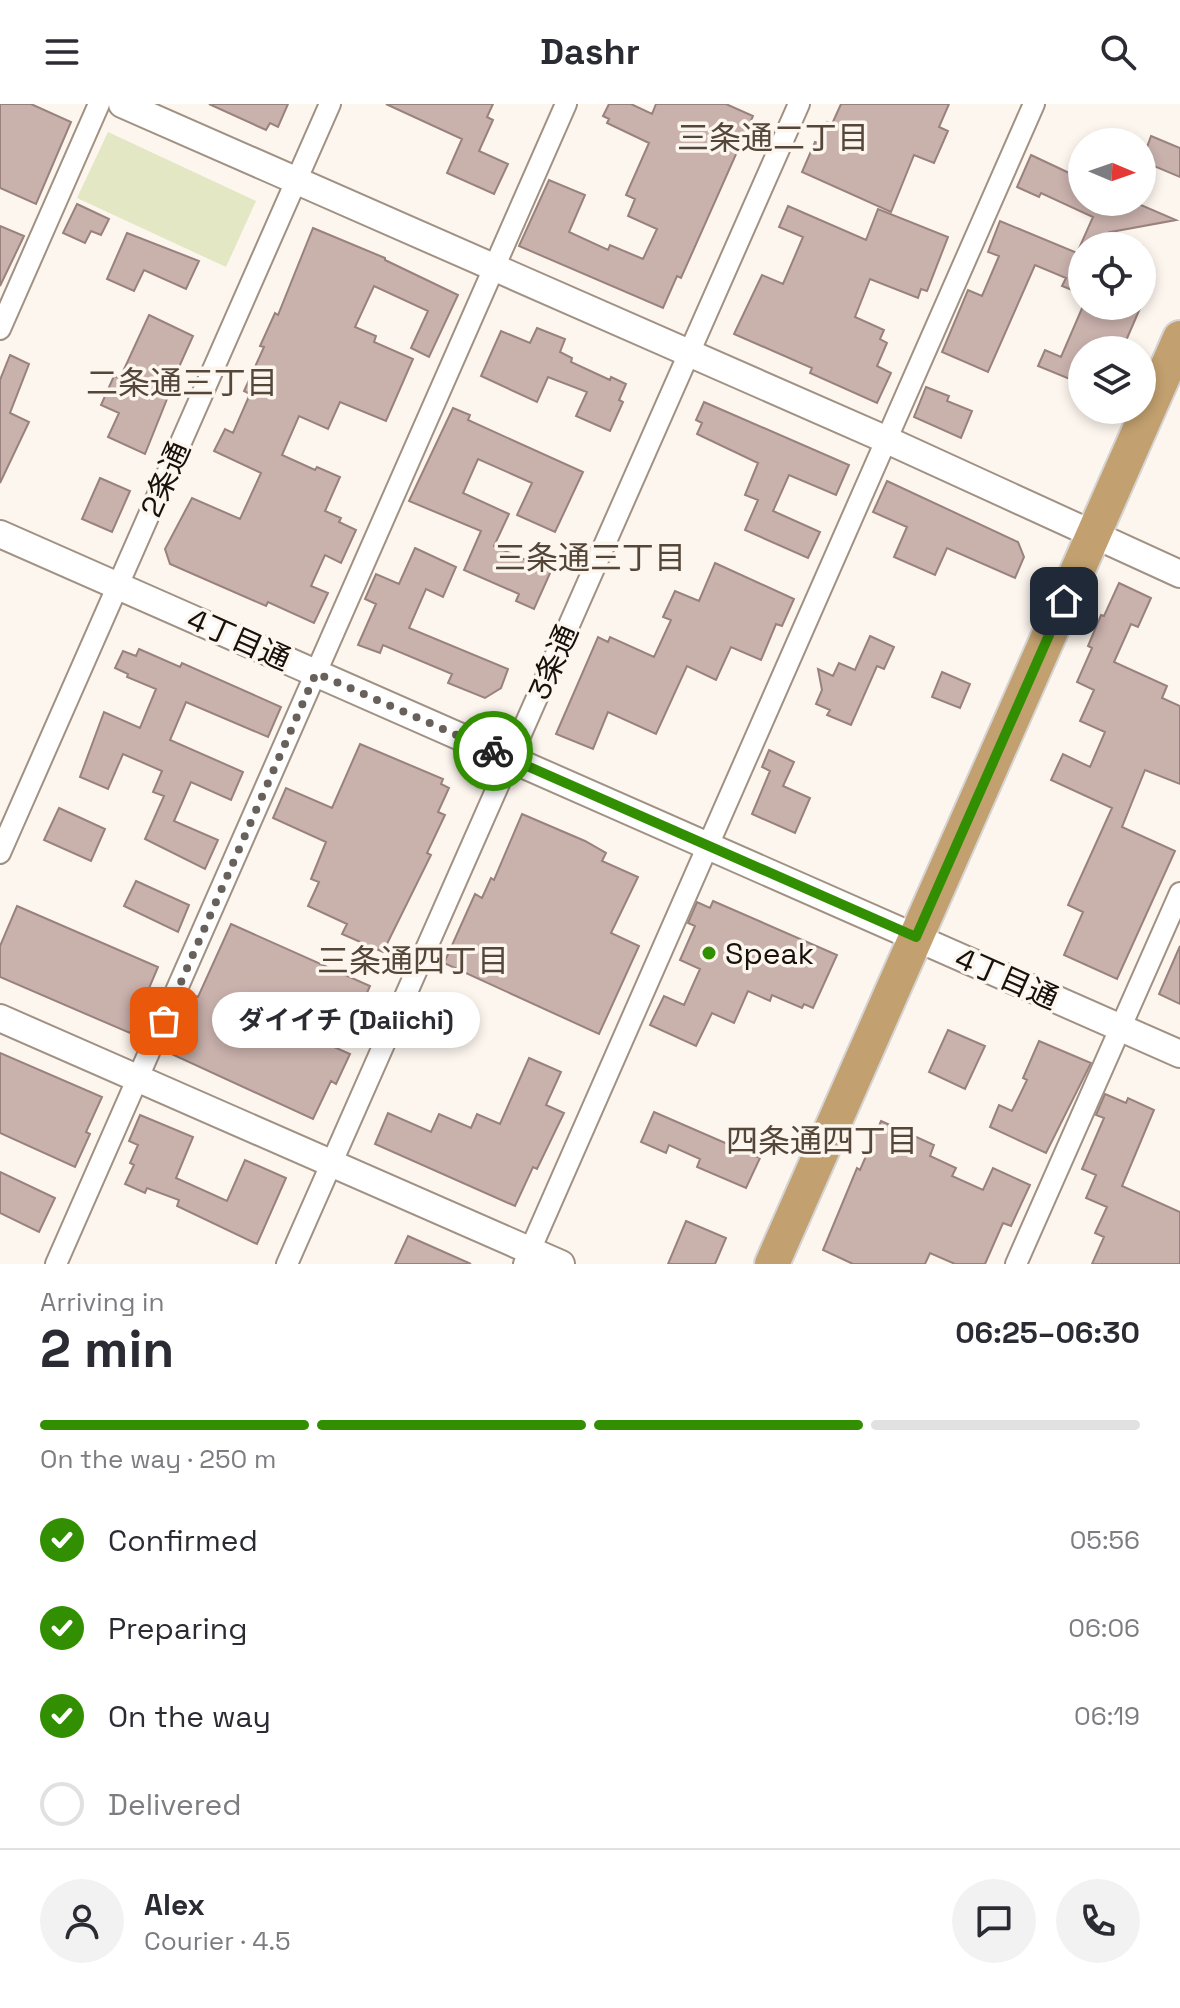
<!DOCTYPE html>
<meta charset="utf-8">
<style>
:root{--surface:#fff;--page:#f2f2f3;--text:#2b2b33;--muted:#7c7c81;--line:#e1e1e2;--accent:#328f02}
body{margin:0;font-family:"Space Grotesk","Noto Sans JP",sans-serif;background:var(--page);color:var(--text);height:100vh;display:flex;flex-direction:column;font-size:30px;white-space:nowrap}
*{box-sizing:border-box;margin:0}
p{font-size:26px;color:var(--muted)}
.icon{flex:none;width:44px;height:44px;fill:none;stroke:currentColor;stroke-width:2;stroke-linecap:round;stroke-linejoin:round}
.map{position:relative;height:1160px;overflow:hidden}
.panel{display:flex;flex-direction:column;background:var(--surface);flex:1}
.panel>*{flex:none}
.needle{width:52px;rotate:92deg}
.buttons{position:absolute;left:1068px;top:24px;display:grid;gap:16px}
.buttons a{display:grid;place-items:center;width:88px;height:88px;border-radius:50%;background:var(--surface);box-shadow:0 4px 12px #0003;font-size:40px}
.pin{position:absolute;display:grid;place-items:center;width:68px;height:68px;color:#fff;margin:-34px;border-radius:16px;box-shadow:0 4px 12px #0006}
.courier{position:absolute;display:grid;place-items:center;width:80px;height:80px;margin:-40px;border:6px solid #328f02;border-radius:50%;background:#fff;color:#222;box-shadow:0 2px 10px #0007}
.bubble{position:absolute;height:56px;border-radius:28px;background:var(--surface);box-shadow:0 4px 12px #0003;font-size:26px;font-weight:700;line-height:56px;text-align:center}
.head em{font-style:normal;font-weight:700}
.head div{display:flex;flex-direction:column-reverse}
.head{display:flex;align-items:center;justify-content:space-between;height:136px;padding:0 40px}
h1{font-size:52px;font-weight:700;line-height:60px}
.bar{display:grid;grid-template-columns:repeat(4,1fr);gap:12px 8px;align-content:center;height:96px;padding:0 40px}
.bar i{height:10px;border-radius:6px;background:var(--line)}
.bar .current{background:var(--accent)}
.bar p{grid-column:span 4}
.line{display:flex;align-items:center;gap:20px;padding:0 40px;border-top:2px solid var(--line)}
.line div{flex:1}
.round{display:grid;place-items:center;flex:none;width:84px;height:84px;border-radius:42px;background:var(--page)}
ol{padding:0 40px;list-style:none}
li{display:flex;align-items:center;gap:24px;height:88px}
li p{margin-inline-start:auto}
li .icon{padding:8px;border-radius:50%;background:var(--accent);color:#fff;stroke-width:4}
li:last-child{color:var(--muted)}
li i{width:44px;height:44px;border:4px solid var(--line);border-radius:50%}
header{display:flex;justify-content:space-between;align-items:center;height:104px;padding:0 40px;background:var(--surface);font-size:36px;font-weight:700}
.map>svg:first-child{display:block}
</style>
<header><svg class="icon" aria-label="menu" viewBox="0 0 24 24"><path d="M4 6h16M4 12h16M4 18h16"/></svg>Dashr<svg class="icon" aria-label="search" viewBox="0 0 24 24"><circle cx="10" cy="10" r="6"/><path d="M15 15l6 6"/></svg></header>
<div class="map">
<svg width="1180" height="1160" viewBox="0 0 1180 1160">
<rect width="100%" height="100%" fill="#fdf6ef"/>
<path fill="#e3e7c4" d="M108,28l148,69 -30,66 -149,-69z"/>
<path fill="#c9b1ac" stroke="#99827d" stroke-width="2" d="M0,0h31l40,18 -35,82 -36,-16z
M209,0h79l-10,23 -8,-4 -4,7z
M386,0h107l-6,13 6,3 -14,31 29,13 -14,30 -47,-21 15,-34z
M609,0h22l21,10 4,-10h70l27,12 -72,162 -4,-2 -14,32 -144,-62 30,-66 36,15 -16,37 39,18 2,-5 33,14 14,-30 -29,-13 7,-17 -9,-4 23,-52 -42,-20 2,-4 -6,-3z
M841,0h108l-10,23 9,4 -14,32 -20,-8 -23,57 -89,-40 13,-30 3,1 9,-21 5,2z
M1151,32l29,12v29l-38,-16z
M1031,51l51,24v23h52l42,18 -65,12 32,14h-61v48l-20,-8 4,-8 -31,-13 -47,107 -46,-20 26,-62 14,6 17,-40 -11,-4 12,-31 77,32 16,-36 -52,-24 -2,4 -22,-10z
M77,100l32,15 -8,16 -10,-4 -6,12 -22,-10z
M788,102l78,34 12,-31 70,28 -21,54 -6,-2 -3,9 -48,-19 -15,38 29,13 -4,9 7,4 -10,23 14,7 -14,30 -67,-30 2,-5 -78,-34 28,-59 21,9 20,-47 -24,-10z
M0,122l24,10 -24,50z
M313,124l72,30v2l73,35 -29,62 -18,-9 17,-37 -54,-25 -19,41 21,9 -2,6 39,17 -27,62 -46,-19 -12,27 -29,-13 -17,39 33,15 2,-3 23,10 -15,34 16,7 -2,4 17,8 -15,33 -16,-8 -14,31 17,7 -14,30 -46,-21 -2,4 -96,-42 -5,-15 27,-51 48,21 21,-46 -47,-22 11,-22 8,4 17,-39 -6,-3 20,-44 -4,-1 15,-33 3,2z
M127,129l72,28 -13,28 -42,-19 -10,21 -27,-12z
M1083,202h58l-19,44h-40v34l-44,-18 7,-16 16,7z
M149,211l44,21 -28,62 2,1 -22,55 -37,-17 11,-24 -18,-8 13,-29 6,2z
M537,224l28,11 -5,13 12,6 -1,4 39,18 1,-3 15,7 -7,16 4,2 -13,29 -34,-15 11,-24 -39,-15 -11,25 -56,-26 20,-45 29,12z
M10,251l19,9 -19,49 19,9 -29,61v-103z
M926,283l23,9 -2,5 25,10 -11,27 -47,-21z
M704,298l145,63 -13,30 -47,-20 -16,36 47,21 -12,26 -63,-28 13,-30 -13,-5 13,-32 -61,-29 5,-11 -6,-3z
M453,304l17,7 -2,5 115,52 -28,60 -38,-17 15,-32 -54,-24 -15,34 46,21 -15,32 57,25 -17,38 -18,-8 3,-7 -55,-24 17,-39 -72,-30z
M100,374l30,13 -18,41 -30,-13z
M887,377l131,61 6,15 -9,21 -68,-30 -12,27 -41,-18 13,-30 -34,-15z
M415,444l41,19 -13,30 -17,-8 -17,39 99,41 -7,19 -16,10 -37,-15 4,-9 -69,-29 -3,8 -22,-8 18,-41 -11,-5 11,-25 23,10z
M715,459l79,36 -12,27 -6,-2 -15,36 -30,-13 -15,33 -29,-14 -31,68 -48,-22 -15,37 -37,-15 42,-97 10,5 2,-5 44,20 17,-37 -8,-3 12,-26 24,10z
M1119,479l32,15 -13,29 -7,-3 -17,38 53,24 -5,12 18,8v78l-35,-14 -23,57 53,24 -58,128 -53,-24 19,-43 -15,-7 44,-97 -61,-28 12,-26 27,13 15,-35 -25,-11 14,-31 -17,-8 15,-34 -4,-2 13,-31 3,1z
M870,532l24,11 -10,22 -7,-3 -26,59 -24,-10 3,-5 -14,-6 6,-14 -4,-21 15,7 6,-13 16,7z
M139,545l41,18 2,-4 99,44 -13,30 -82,-35 -16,38 73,32 -12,28 -40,-18 -17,39 44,19 -13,29 -60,-30 19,-43 -11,-4 9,-21 -39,-17 -15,35 -28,-12 24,-65 36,16 16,-39 -29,-12 1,-3 -13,-6 8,-17 13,5z
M942,568l28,12 -10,24 -28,-11z
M360,640l83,35 -2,5 8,4 -11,24 7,3 -18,38 4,2 -48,97 -41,-18 5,-10 -39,-18 11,-24 -8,-3 15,-37 -53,-24 13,-30 46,20z
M769,646l25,12 -11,24 27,12 -15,35 -43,-19 18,-43 -8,-4z
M59,704l46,21 -14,32 -47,-21z
M522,710l63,27 21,12 -4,8 36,16 -27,56 28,13 -40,88 -155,-71 31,-69 7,4 9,-20 3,2z
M136,777l53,24 -11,27 -54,-26z
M713,797l124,54 -24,53 -9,-4 -2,4 -30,-13 -2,6 -22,-10 -14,32 -22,-10 -16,33 -46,-21 14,-29 20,9 16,-36 -20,-9 15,-34 -7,-3 9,-21 13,6z
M17,802l141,61 -28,66 -130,-56v-31z
M231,820l139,62 -14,32 -16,-7 -15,32 25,11 -14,30 -5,-3 -18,38 -148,-68 25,-57 8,3z
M1180,842v58l-21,-10z
M948,926l37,16 -20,43 -36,-17z
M1039,937l52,22 -45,90 -56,-26 9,-22 13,6 15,-31 -4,-2z
M0,949l102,44 -16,35 4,2 -15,33 -75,-34z
M529,954l32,14 -15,33 18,8 -27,56 -4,-2 -18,39 -140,-62 13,-31 43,19 8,-18 32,14 6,-14 23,10z
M1105,990l21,9 2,-5 26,12 -32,76 58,26v52h-88l12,-27 -9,-4 12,-26 -21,-9 10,-23 -14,-6 22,-51 -8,-3z
M654,1008l106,46 -14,30 -49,-21 3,-8 -31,-14 -3,8 -25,-11z
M140,1011l53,22 -17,41 51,23 18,-41 41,18 -29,66 -80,-38 2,-6 -32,-12 -2,5 -20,-9 9,-19 -4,-2 8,-18 -9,-4z
M881,1017l53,24 -4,11 26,12 -4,8 31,14 10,-22 37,17 -19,41 -8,-3 -18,41h-30l-25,-11 -5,11h-72l-30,-14 34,-82 3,2z
M0,1068l55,26 -16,34 -39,-19z
M686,1117l40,17 -11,26h-47z
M408,1132l63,28h-76z"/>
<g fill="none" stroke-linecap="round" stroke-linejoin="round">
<defs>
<path id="minor" d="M0,225l99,-225
M0,749l330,-749
M56,1160l510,-1160
M287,1160l512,-1160
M524,1160l510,-1160
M1016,1160l164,-371"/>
<path id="tertiary" d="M122,0l765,336 293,134
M0,430l1180,520
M0,914l561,246"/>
<path id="trunk" d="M772,1160l408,-926"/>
</defs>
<use href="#minor" stroke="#a19183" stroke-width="24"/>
<use href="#tertiary" stroke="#a19183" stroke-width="30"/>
<use href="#trunk" stroke="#d5d4d3" stroke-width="38"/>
<use href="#minor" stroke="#fff" stroke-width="20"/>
<use href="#tertiary" stroke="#fff" stroke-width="26"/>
<use href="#trunk" stroke="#c2a06f" stroke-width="34"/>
</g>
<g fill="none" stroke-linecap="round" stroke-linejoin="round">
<path stroke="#68615b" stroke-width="8" stroke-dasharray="0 14.4" d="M164,917l152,-348 177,78"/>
<path stroke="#328f02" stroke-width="10" d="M493,647l423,186 148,-336"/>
</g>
<circle fill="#328f02" stroke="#fdf6ef" stroke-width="3" cx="709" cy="849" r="8"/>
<g text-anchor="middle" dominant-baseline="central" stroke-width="7" stroke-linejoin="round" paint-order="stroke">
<g font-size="30" fill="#17110c" stroke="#fdf6ef">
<text transform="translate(165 375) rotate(-66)">2条通</text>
<text transform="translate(239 535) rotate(24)">4丁目通</text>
<text transform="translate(553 558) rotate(-66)">3条通</text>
<text transform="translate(1007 874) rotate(24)">4丁目通</text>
</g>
<g font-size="30" fill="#17110c" stroke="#fdf6ef" text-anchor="start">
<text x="725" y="849">Speak</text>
</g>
<g font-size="32" fill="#544639" stroke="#fdf6ef">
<text x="773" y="34">三条通二丁目</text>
<text x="182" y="279">二条通三丁目</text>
<text x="590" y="454">三条通三丁目</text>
<text x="413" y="857">三条通四丁目</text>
<text x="822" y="1037">四条通四丁目</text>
</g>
</g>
</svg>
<div class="buttons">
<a><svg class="needle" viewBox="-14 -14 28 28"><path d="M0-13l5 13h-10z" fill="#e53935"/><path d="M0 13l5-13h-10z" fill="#7c7c81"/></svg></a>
<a><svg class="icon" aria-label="locate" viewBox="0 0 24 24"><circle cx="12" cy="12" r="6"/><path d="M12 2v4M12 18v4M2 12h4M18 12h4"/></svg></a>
<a><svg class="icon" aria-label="layers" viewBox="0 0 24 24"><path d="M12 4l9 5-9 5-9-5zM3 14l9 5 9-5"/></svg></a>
</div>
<div class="pin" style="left:164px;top:917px;background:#ea580c"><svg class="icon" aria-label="bag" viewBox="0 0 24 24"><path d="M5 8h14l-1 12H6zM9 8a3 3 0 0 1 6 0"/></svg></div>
<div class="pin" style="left:1064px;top:497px;background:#1f2937"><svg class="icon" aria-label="home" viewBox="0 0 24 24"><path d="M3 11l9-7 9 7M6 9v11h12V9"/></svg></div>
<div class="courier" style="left:493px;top:647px"><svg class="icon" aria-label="bike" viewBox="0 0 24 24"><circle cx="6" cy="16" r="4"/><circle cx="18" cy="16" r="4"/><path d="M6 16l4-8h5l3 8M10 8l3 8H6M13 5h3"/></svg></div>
<div class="bubble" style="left:212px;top:888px;width:268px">ダイイチ (Daiichi)</div>
</div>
<section class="panel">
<div class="head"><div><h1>2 min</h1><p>Arriving in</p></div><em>06:25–06:30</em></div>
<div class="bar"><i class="current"></i><i class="current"></i><i class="current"></i><i></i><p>On the way · 250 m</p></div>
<ol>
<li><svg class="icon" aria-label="check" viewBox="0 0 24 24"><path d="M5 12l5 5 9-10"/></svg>Confirmed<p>05:56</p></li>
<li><svg class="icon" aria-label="check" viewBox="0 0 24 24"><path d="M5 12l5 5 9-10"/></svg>Preparing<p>06:06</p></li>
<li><svg class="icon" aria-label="check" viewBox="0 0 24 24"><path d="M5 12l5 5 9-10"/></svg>On the way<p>06:19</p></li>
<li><i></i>Delivered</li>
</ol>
<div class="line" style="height:144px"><a class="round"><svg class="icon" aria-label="person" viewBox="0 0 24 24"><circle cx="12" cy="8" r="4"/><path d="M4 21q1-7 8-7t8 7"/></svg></a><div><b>Alex</b><p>Courier · 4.5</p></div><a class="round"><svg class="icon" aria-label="chat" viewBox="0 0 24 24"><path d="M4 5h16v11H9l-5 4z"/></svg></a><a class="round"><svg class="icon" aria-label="phone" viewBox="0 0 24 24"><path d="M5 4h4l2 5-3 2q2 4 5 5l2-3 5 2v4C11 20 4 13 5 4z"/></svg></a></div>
</section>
